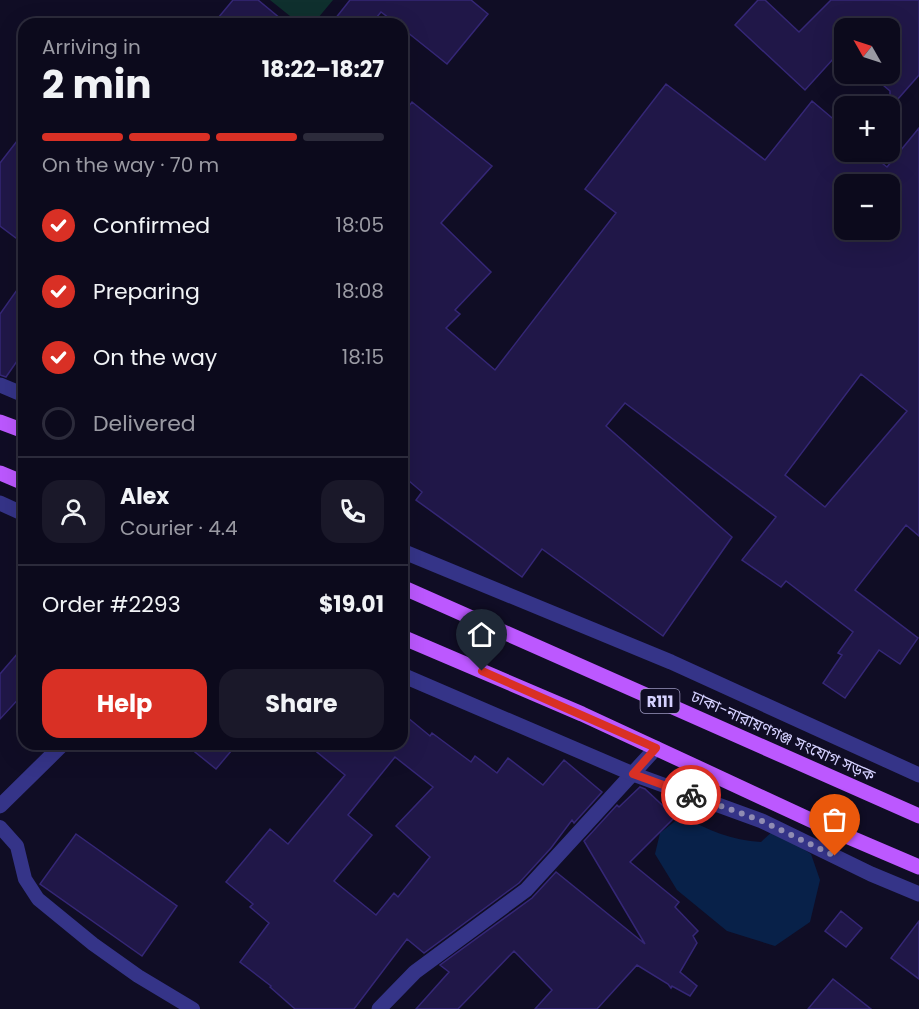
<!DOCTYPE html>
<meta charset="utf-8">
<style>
:root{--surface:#0c0a1c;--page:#1a1829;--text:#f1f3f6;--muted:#9a9aa3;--line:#2c2b3b;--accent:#d93025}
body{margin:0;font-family:Poppins,"Noto Sans Bengali",sans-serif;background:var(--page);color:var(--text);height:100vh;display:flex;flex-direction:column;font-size:22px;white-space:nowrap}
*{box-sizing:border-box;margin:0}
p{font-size:20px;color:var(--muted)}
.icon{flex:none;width:33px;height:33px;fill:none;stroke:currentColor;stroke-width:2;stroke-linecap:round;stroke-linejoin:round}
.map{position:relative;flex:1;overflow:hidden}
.sheet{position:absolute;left:18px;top:18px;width:390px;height:732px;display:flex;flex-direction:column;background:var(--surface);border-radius:18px;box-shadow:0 6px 24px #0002,0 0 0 2px var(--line)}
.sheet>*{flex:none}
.needle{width:39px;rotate:309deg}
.fabs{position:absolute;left:834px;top:18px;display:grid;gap:12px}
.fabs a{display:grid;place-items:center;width:66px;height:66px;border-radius:12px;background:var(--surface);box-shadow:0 6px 24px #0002,0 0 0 2px var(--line);font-size:30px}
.pin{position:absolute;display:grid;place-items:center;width:51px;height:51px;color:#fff;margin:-62px -26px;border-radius:50% 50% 50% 0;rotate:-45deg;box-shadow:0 0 6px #0007}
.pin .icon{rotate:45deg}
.courier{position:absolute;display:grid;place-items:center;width:60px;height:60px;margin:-30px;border:4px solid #d93025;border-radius:50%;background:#fff;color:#222;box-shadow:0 2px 8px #0007}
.headline em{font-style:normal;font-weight:700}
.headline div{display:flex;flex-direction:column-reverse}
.headline{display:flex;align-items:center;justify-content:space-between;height:102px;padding:0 24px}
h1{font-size:39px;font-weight:700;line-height:45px}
.bar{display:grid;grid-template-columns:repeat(4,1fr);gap:9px 6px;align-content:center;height:72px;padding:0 24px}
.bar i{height:8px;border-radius:4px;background:var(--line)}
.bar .selected{background:var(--accent)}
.bar p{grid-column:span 4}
.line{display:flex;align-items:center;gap:15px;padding:0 24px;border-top:2px solid var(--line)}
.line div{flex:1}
.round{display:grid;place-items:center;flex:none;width:63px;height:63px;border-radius:18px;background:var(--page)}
ol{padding:0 24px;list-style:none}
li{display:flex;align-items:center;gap:18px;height:66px}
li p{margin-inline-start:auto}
li .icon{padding:6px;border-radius:50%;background:var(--accent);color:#fff;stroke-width:4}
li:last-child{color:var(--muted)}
li i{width:33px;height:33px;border:3px solid var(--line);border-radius:50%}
.cta{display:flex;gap:12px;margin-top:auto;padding:12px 24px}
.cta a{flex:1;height:69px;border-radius:18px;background:var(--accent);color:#fff;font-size:24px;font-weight:700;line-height:69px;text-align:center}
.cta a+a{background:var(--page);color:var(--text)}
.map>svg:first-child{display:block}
</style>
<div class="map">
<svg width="919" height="1009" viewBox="0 0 919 1009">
<rect width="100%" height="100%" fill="#100d25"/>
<path fill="#0f302e" d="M270,0h63l-20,24h-13z"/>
<path fill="#082149" d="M683,815c24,16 49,25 78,27l13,-12 37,24 9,26 -10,42 -35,24 -48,-15 -50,-41 -22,-36 5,-21z"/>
<path fill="#201748" stroke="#352776" stroke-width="1.5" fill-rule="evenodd" d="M233,0h25l29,24h-74z
M350,0h121l17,14 -41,50 -45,-36v-4h-5l-16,-12 -10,12h-40z
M758,0h7l34,32 32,-32h88v75l-29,33v-17l-20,-17h20v-46h-46v19l-39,43 -70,-65z
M666,84l99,76 47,-59 32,27v24h24l19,15 32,-39v408l-13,-11 -51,65 63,48 -18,26 -21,-14 -34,48 -22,-15 19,-28 -4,-2 15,-21 -67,-51 -5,6 -39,-27 34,-43 -151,-114 -19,23 126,111 -69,99 -121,-87 -20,28 -106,-77 6,-8 -20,-17v-360l10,-13 80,64 -51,57 50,49 -36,38 5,4 -14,14 49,42 121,-157 -31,-24zM844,184h46v46h-46zM861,374l46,37 -82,96 -40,-32z
M24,132v112l-24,-18v-63z
M24,280v71l-18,26 -6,-2v-61z
M24,646v47l-24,26v-45z
M402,713l28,23 2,-3 39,29 4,-6 22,17 11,-15 35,27 21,-25 38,32 -28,31 -2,-3 -21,28 -32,35 -95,70 -17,-14 -53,70h-59l-25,-22 1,-1 -31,-24 29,-39 -19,-16 3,-3 -27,-22 44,-53 18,15 57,-69 -38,-31h95zM395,757l38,30 -37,39 34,31 -32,40 -4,-4 -18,22 -42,-34 38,-46 -24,-20z
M185,744h52l-21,25z
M640,787l5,2 30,28 -45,45 49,40 -4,5 23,24 -5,5 4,7 -17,29 17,14 -7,10 -18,-10 -1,2 -3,-4 -31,-19 -40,44h-62l17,-19 -38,-39 -56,58h-42l33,-37 -9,-7 92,-67 24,-26 89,72 -61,-103 33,-36 2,2z
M76,834l101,72 -35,50 -102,-72z
M841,911l21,17 -16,19 -21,-16z
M919,921v58l-28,-21z
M833,979l38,30h-63z"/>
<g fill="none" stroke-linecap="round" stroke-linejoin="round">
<path stroke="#353488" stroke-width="14" d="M0,827l17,19 8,33 13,20 55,45 45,32 55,33"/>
<path stroke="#353488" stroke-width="15" d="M0,806l63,-62
M379,1009l36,-37 111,-82 130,-142"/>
<path stroke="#353488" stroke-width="15" d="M0,385l24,10
M0,503l24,11
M402,551l269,111 248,113
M402,675l231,99 129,47 109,53 48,20"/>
<path stroke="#bc58ff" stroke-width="15" d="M0,422l24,9
M0,473l24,10
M402,587l517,229
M402,637l180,77 248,115 89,38"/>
</g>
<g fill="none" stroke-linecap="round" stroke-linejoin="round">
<path stroke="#908cb3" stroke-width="6" stroke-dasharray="0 10.8" d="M691,795l71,26 73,35"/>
<path stroke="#d93025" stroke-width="8" d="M482,671l174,77 -23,26 58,21"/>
</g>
<g text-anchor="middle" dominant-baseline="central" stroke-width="4.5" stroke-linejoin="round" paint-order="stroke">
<rect fill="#100d25" stroke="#9a96be" stroke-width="1.5" x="640.5" y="689" width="39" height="24" rx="4.5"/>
<g font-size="15" font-weight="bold" fill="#d5d1ff">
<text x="660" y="701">R111</text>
</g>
<g font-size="16" fill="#d5d1ff" stroke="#100d25">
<text transform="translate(783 736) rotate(24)">ঢাকা-নারায়ণগঞ্জ সংযোগ সড়ক</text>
</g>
</g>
</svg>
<div class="fabs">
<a><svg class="needle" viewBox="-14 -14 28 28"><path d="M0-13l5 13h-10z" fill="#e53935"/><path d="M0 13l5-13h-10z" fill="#9a9aa3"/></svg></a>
<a>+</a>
<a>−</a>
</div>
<div class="pin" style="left:835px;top:856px;background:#ea580c"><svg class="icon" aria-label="bag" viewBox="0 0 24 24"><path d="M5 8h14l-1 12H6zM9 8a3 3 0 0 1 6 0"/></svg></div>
<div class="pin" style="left:482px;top:671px;background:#1f2937"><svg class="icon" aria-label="home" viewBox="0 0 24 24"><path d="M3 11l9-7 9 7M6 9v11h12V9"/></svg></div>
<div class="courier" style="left:691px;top:795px"><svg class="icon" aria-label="bike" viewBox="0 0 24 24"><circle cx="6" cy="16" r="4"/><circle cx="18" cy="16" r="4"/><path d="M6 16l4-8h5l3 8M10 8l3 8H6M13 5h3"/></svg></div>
<section class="sheet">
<div class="headline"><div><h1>2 min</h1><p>Arriving in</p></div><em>18:22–18:27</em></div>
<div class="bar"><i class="selected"></i><i class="selected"></i><i class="selected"></i><i></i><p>On the way · 70 m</p></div>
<ol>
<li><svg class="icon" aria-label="check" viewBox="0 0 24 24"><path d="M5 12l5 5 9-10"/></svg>Confirmed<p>18:05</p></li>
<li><svg class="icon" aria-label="check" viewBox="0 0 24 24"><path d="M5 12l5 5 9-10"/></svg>Preparing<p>18:08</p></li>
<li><svg class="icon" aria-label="check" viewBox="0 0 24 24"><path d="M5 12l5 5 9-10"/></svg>On the way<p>18:15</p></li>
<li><i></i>Delivered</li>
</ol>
<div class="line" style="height:108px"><a class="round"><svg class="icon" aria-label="person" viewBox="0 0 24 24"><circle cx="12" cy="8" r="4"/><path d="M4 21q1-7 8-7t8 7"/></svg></a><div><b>Alex</b><p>Courier · 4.4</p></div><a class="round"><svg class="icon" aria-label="phone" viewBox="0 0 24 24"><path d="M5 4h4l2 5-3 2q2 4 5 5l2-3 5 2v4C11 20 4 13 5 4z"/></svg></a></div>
<div class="line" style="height:78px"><div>Order #2293</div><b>$19.01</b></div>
<div class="cta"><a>Help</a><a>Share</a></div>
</section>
</div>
